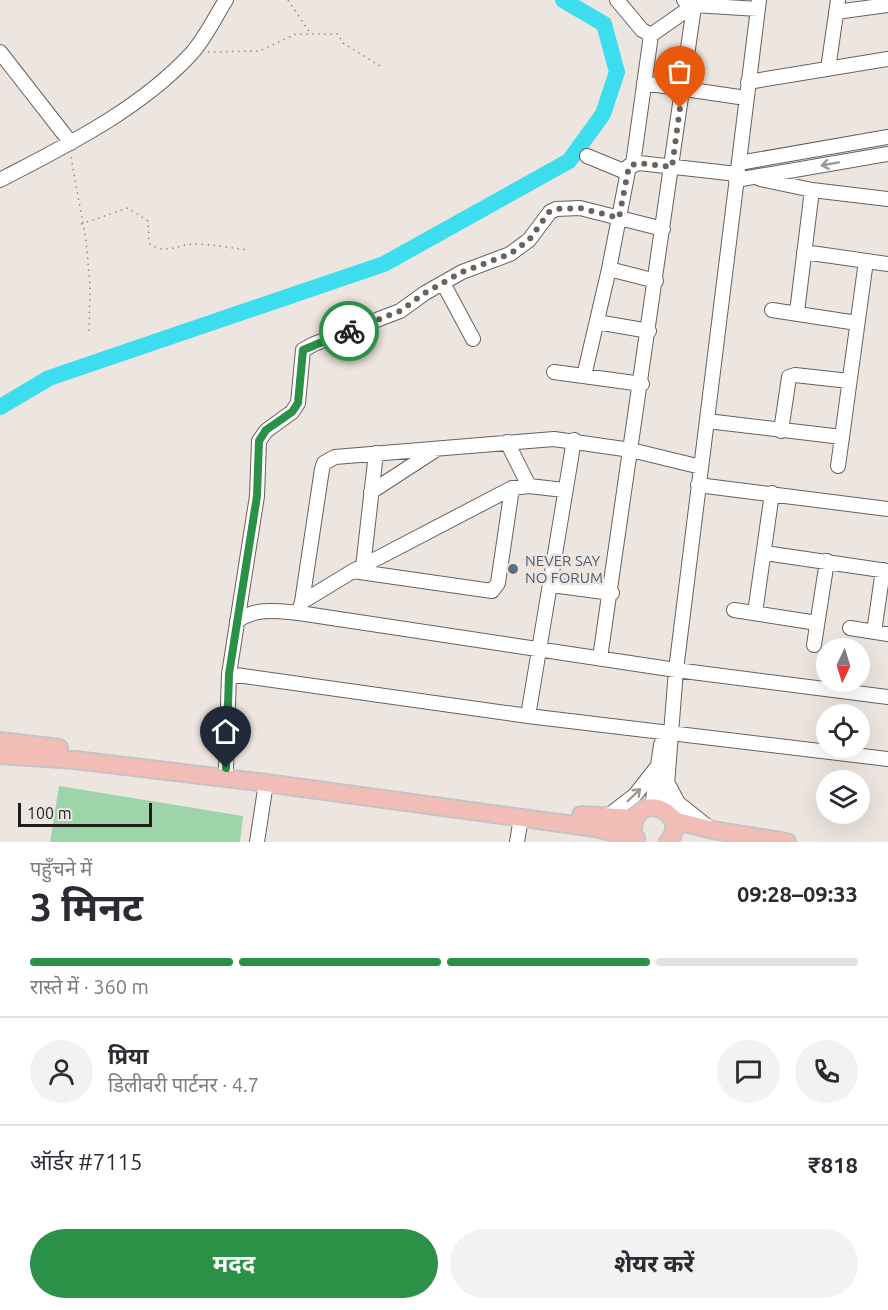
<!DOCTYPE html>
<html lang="hi">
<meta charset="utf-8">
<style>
:root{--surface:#fff;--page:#f2f2f3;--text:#2b2b33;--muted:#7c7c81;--line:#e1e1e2;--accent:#2b9147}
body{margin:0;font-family:Ubuntu,"Noto Sans Devanagari",sans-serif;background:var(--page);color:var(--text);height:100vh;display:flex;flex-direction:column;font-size:22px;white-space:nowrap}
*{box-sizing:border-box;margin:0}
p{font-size:20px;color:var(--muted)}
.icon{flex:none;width:33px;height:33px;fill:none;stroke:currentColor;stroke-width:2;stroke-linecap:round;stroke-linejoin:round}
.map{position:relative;height:842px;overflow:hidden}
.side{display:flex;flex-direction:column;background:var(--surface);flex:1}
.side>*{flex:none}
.needle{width:39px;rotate:184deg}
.fabs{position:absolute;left:816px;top:638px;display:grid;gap:12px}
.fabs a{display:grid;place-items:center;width:54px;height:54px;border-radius:50%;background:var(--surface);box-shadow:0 6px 24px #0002;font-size:30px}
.scale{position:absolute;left:18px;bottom:15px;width:134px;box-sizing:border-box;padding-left:6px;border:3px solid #201d1b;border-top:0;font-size:16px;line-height:21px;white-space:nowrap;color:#201d1b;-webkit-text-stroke:4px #ede5df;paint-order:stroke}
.pin{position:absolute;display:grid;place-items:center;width:51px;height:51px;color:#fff;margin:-62px -26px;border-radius:50% 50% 50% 0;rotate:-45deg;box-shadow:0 0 6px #0007}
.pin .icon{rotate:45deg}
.courier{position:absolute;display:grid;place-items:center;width:60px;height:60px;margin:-30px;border:4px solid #2b9147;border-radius:50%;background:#fff;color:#222;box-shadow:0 2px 8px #0007}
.summary em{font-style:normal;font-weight:700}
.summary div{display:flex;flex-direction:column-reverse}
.summary{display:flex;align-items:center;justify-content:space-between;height:102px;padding:0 30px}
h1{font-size:39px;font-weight:700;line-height:45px}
.bar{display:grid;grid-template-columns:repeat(4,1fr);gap:9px 6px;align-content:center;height:72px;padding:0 30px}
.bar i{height:8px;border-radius:4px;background:var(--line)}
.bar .current{background:var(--accent)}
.bar p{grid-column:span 4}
.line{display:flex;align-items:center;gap:15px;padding:0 30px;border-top:2px solid var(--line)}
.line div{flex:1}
.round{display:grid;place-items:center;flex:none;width:63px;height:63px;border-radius:32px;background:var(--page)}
.primary-button{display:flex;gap:12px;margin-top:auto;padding:12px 30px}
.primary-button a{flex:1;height:69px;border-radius:36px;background:var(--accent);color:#fff;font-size:24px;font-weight:700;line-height:69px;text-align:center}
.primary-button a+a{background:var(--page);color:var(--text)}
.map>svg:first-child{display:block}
</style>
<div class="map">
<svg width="888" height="842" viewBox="0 0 888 842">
<rect width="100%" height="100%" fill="#ede5df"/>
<path fill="#9dd4aa" d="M59,786l184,30 -3,26h-190z"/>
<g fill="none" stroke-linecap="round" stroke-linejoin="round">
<path stroke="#3cddef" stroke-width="16" d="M0,407l49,-29 335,-114 185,-103 34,-47 14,-42 -13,-48 -41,-24"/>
<defs>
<path id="minor" d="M617,0l25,30 9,5 43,-30
M684,0l10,5 64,4
M836,12l52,-7
M0,52l71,91
M828,69l10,-69
M748,82l140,-23
M644,83l102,15
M587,156l34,14 18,-7 98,11
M739,163l149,-26
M633,164l18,-129
M760,179l52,11 76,9
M0,180c67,-35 139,-70 191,-126 14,-15 24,-37 35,-54
M736,180l152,-26
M804,252l84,12
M609,269l47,12
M443,283l30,56
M772,310l85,13
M797,312l15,-122
M597,322l52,9
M554,372l88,12
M584,376l25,-107 20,-103
M707,421l135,16 24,-176
M781,431l8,-54 6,-2 54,6
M507,442l22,44
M838,466l4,-29
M698,485l190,24
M371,492l66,-43
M765,553l123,18
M363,567l13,-114
M353,571l139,20 6,-8 14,-95
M551,585l61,8
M302,602l20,-133 2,-6 11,-6 219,-18 77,11 70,17
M300,608l2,-6 51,-31 159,-83 17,-2 35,4
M734,610l83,13
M755,613l17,-120
M237,621c20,-14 40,-10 62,-8l377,57 212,27
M850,628l38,6
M874,632l9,-62
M814,645l13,-84
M600,658l95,-658
M229,674l299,42 360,43
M528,716l46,-276
M226,768l3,-94 28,-178 2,-55 7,-10 26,-19 6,-9 5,-53 11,-6 86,-33 25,-18 37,-21 48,-18 19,-14 21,-28 6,-3 24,-1 83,21
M668,784l10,19 29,23
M652,806l9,-61 8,-14
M665,810l11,-140 83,-670
M605,818l30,-23 22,-28
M257,842l9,-59
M517,842l4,-24"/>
<path id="major" d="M0,741l59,7
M0,755l75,5 191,23 330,45 40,10
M581,815l54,3
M673,820l40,10 74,12
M633,828c3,-39 60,-16 35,14"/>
</defs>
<use href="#minor" stroke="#69615c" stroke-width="16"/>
<use href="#major" stroke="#c5c4c4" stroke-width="20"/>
<path stroke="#948f8a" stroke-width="1.5" stroke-dasharray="1.5 4.5" stroke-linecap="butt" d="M288,0l22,33
M208,52l51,-1 37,-17h42l5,9 37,23
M71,157l15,83 4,46 -1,45
M81,224l47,-16 20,13 1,22c18,14 31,-1 50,1 17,1 33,4 49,6"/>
<use href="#minor" stroke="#fff" stroke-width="14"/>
<use href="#major" stroke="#f2bdb6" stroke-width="16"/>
</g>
<defs><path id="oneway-shaft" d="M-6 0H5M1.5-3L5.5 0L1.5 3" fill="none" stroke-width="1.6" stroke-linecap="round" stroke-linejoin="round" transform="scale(1.5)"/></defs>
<g stroke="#9b9998">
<use href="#oneway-shaft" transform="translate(830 164) rotate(170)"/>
<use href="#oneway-shaft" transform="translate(634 795) rotate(-44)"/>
</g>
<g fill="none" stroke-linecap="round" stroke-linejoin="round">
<path stroke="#686360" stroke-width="6" stroke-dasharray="0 10.8" d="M349,331l51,-20 25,-18 37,-21 48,-18 19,-14 20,-28 7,-3 24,-1 39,10 10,-52 10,-3 33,4 8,-59"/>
<path stroke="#2b9147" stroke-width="8" d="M226,768l3,-94 28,-178 2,-55 7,-11 26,-18 6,-9 5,-53 46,-19"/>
</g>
<circle fill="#5c6f8a" stroke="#ede5df" stroke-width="2" cx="513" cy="569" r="6"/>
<g text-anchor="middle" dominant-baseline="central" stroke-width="5" stroke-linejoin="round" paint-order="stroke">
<g font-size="15" fill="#4e5e75" stroke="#ede5df" text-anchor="start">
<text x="525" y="560">NEVER SAY<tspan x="525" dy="17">NO FORUM</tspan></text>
</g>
</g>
</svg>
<div class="fabs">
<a><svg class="needle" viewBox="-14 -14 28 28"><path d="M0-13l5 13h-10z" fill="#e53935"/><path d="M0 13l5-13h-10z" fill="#7c7c81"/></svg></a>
<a><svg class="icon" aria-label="locate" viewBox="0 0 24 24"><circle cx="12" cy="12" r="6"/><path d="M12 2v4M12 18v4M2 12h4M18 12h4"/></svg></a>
<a><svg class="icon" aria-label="layers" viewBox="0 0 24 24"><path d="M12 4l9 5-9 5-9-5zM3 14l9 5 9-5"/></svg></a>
</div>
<div class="scale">100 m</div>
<div class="pin" style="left:680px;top:108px;background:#ea580c"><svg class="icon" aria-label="bag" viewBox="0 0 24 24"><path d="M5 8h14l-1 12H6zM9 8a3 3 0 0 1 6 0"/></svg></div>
<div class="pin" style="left:226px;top:768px;background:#1f2937"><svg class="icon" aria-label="home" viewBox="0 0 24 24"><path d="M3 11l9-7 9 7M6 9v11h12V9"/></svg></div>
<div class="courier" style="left:349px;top:331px"><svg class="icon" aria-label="bike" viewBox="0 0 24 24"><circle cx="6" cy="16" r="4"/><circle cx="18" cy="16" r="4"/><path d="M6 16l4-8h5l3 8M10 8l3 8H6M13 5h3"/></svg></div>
</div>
<section class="side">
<div class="summary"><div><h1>3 मिनट</h1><p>पहुँचने में</p></div><em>09:28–09:33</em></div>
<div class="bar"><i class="current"></i><i class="current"></i><i class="current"></i><i></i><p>रास्ते में · 360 m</p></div>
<div class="line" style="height:108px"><a class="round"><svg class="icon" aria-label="person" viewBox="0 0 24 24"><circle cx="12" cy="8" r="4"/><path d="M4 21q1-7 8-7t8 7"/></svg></a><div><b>प्रिया</b><p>डिलीवरी पार्टनर · 4.7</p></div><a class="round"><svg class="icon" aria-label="chat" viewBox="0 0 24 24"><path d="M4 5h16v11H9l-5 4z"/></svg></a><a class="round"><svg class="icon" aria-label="phone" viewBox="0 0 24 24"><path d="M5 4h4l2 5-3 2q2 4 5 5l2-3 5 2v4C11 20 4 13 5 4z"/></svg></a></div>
<div class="line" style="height:78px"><div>ऑर्डर #7115</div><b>₹818</b></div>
<div class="primary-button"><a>मदद</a><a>शेयर करें</a></div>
</section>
